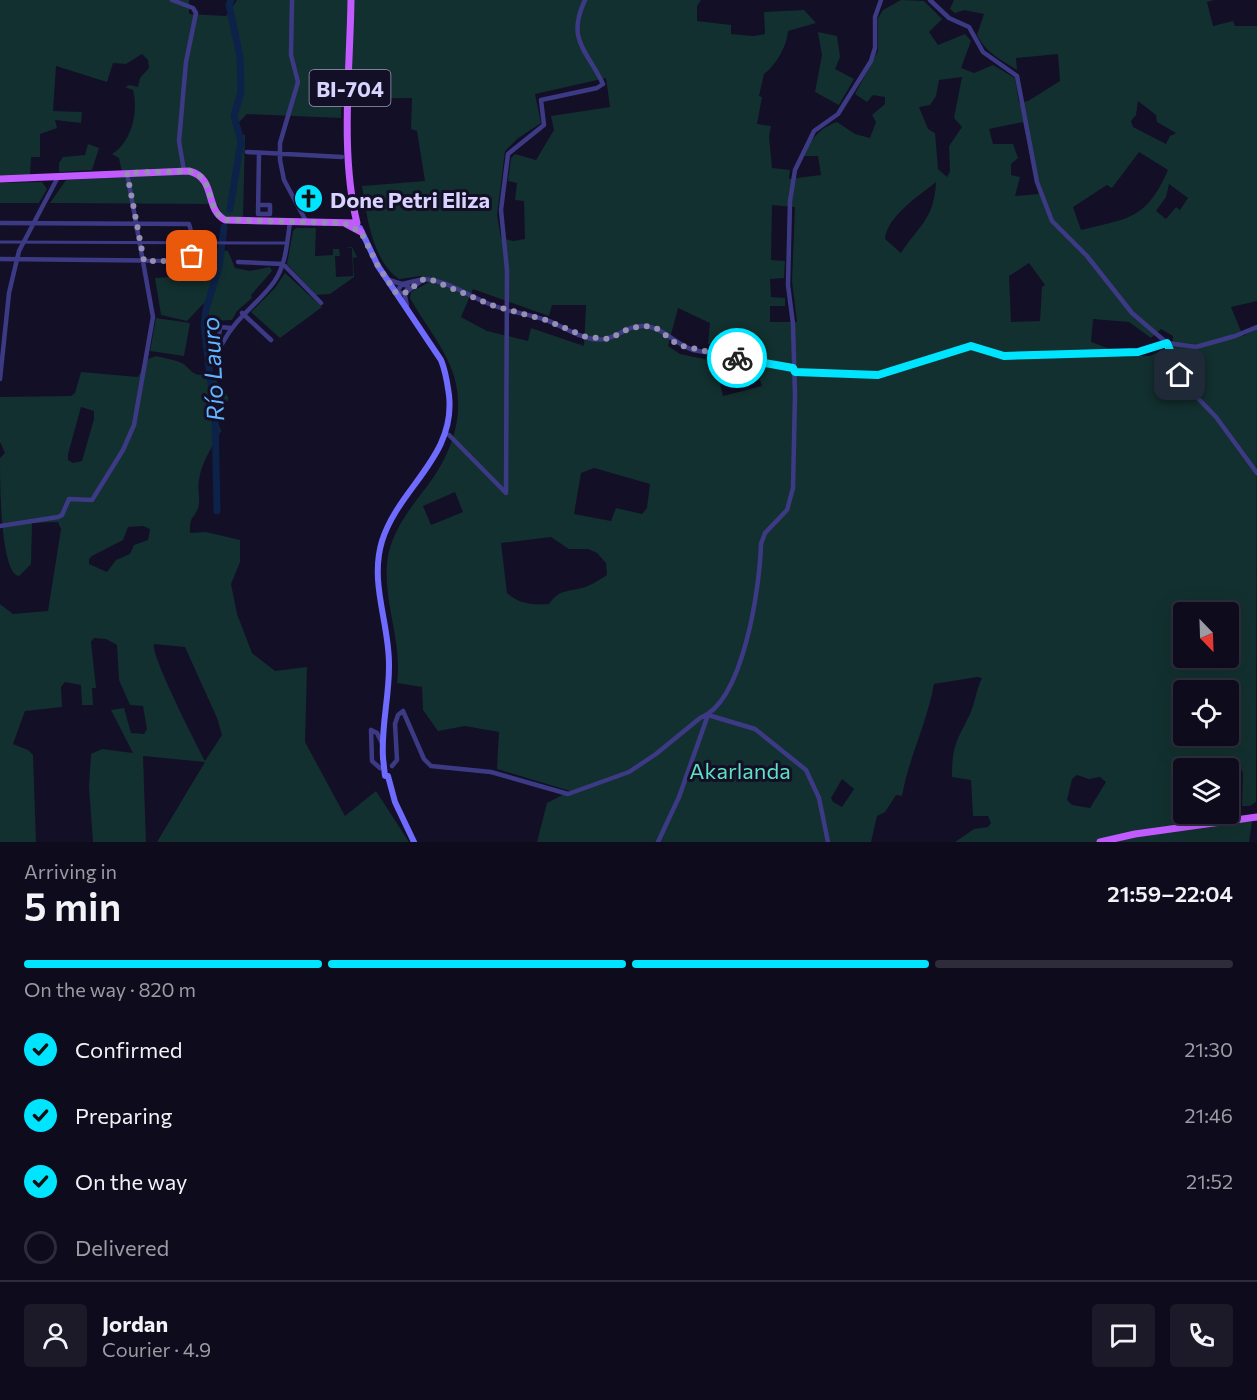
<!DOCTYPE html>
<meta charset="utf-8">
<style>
:root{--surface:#0e0b1c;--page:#1c1929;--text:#f1f3f6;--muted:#9b9ba3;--line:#2e2b3b;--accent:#00e5ff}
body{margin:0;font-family:Commissioner,sans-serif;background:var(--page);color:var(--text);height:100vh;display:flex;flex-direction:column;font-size:22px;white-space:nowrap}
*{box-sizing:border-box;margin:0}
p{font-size:20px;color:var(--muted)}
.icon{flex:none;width:33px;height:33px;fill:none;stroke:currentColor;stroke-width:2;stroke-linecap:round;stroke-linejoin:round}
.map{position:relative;height:842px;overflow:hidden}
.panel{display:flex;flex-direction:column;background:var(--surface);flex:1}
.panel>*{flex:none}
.needle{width:39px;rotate:157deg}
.tools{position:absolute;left:1173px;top:602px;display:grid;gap:12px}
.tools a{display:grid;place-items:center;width:66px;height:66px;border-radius:6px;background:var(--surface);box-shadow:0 6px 24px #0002,0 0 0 2px var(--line);font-size:30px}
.pin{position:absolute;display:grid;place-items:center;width:51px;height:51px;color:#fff;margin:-26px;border-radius:12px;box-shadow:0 3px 9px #0006}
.courier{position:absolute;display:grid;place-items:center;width:60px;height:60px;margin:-30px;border:4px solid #00e5ff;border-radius:50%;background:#fff;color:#222;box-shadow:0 2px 8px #0007}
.summary em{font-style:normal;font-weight:600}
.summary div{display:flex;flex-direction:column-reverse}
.summary{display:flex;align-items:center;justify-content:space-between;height:102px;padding:0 24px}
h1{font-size:39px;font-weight:600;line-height:45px}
.bar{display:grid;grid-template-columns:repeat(4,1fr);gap:9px 6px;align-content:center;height:72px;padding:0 24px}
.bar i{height:8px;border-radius:4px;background:var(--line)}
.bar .active{background:var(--accent)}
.bar p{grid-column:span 4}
.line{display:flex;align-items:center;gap:15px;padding:0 24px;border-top:2px solid var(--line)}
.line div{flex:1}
.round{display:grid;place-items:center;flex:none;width:63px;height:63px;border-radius:6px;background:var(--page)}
ol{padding:0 24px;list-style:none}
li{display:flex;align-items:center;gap:18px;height:66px}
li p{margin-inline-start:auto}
li .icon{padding:6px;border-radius:50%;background:var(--accent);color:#111;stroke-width:4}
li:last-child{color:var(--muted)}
li i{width:33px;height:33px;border:3px solid var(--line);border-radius:50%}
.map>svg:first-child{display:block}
</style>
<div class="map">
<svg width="1257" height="842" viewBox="0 0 1257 842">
<rect width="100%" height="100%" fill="#130f26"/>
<path fill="#12302f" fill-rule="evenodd" d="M0,0h189v14l37,2 11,-16h464l-4,6v15l34,4v9l22,2 12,-2 -1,-22 40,-2 12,13 -28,8c-1,15 -12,34 -24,43l-5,22 3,1 -5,27 14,2 -2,10 3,32 18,2 -1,9 32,-4 -3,-19h-14c7,-17 15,-28 33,-34l18,12 15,4 6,-16 -4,-7 13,-11v-7l-12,-2 -6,7 -12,-8 23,-43v-33l5,-8 18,-10 23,1 18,18 -13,13 9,13 27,-11 6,7 -10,27 13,5 19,-8 22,13 4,25 9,-2 32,-20 -2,-27 -42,4 1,12c-16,-10 -32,-18 -40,-35l7,-21 -20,-4 -9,3 -5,-4 4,-9h260l-7,2 6,24 20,-5 2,5h22v275l-26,6 12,29 14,-7 -1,473 -6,4h-8l1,-33 -3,-6 -56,1v45c25,0 39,7 65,7l3,2 -3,20h-294l19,-13 14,-2 3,-4 -3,-7h-15l-2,-36 -19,-3c0,-32 5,-36 18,-63 5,-11 6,-24 12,-36l-5,-1 -43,7c-7,39 -25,73 -32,112l-6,-1 -11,17 -8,4 -6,26h-334l10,-39 23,-12 -73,-22 2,-37 -34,-6 -27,5 -15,-21 -1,-23 -25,-4c6,-43 -16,-84 -9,-127 5,-27 24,-50 40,-71 27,-36 41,-81 20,-124 -10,-22 -26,-41 -38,-63l1,-6 18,-10 -8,-6 -22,3c-27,-19 -32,-62 -37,-93l63,-5 -8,-50 -6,-2 1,-31 -71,1v19l-94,-4 -12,12 1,8 9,1 -2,84 -19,-1 -7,-14 -167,-1 16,-23 57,-3 -4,-19 -7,-4c19,-11 27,-42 21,-64l-8,-3 5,-2 8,2 2,-9 9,-10 -1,-8 -6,-6 -16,10 -13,-1 -6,19 -51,-16 -3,45 29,1 -1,11 -26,-3 2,8 -17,6v23h-9l-1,19 -30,1zM962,77l-8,41 8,9 -13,19 1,25 -3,6 -9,-8 -3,-36 -7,-4 -9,-22 11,-2 6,-9 3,-16zM606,78l4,29 -59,9 3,14 -18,30 -21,-6 -4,4 -3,23 9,2 -2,17 9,1 1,38 -12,2 -12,-3 -4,-23 8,-64 12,-12 24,-16 -6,-29zM1138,101l18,14 1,7 19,11 -6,3 -4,8 -33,-17 -2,-6 5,-6zM1023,122l16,72 -24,2 5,-19 -9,-2v-11l7,-6 -5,-14h-20l-4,-15zM1139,152l29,18c-22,50 -39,48 -87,60l-8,-23 34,-22 5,3zM936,182c-2,38 -17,43 -35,71l-16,-14c2,-23 34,-43 51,-57zM1169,184l19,14 -8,12 -4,-3 -10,12 -10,-8 10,-14zM772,205l23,2 -3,74 5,41h-27v-16h15v-8l-14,-1 -1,-18 14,-1 1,-17 -14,-1zM1029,263l16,22 -3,2 -2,34 -29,1 -2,-46zM473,289l76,27 3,-11h34l-2,41 -53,-18 -3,13 -41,-10 -26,-14zM678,308l32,15 -2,21 43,8 11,34 -39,10 -9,-35 -34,-7 -12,-8zM1093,319l36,3 22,16 10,-9 12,7 -1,10 -22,10 -36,-1 -7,-7 -16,-6zM594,468l56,16 -3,24 -5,6 -26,-6 -5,13 -37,-7 7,-41zM455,492l8,20 -32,13 -8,-19zM551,537l18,12h19l9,4 9,10 1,12c-6,4 -19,12 -25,13 -17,4 -23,2 -33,16 -16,1 -30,0 -42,-11l-6,-50zM1184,612h44v45h-44zM1184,690h44v45h-44zM1077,775l12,4 11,-2 6,5 -16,26 -18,-3 -5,-5 5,-21zM842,779l12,10 -12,18 -9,-5 -2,-4z
M818,32l19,4 3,21 -5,12 19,10 -15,26 -24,-13 7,-37z
M88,144l11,4 -7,22 -33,2v-9l4,-6 22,-2z
M42,182l5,7 -8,14h-39v-20z
M296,228h20l-1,28 18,-1v-6h6l1,7h-5l1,21 17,-1 -1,-28 -6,-1h6l5,10 -4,1 1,19 -24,17 -14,1 -29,-31 6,-33z
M207,248l21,3 7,17 15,3 20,-4 2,4 -21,24 1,3 -15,13 -5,9 -21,1 -7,-18 -17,18 -26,-6 -6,-37 42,-3 4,-5 1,-19z
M285,273l37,34 -42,31 -29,-26 24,-24z
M156,318l34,5 -6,33 -34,-5z
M156,356c8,2 22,4 29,9 9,9 12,13 25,7l18,25v4l-7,1c-7,10 -4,19 0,29 -8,15 -19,29 -22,49 -2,8 2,20 -1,28 -5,13 -8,6 -8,25l16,-1 34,8v22l-9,22 6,30 15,39 23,18 32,-4 -2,75 40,74 31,-25 33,51h-252l48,-80 -62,-6 3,86h-53l-4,-55 2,-33 11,-5 31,4 -22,-43 13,-2 7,25 13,1 3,-5 -4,-23 -13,-1 -11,-25 -2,-35 -11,-6 -12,-1 -3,4 5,46h-4l1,17h-11l-1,-20 -16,-3 -4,5 1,20 -37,4 -12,33 15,6 5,5 3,87h-36v-238l13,10 35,-3 13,-82 -3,-7 -26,1 -1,41 -12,12c-19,-2 -19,-96 -19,-118l5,-5 -5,-11v-45l71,-1 4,-3 6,-21 57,5 10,-18zM81,407l13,4v8l-12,42 -9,2 -5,-3v-6zM143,526l7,3 -2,11 -14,5 -4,9 -14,6 -9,12 -18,-8v-5l3,-3 31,-16 5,-13zM154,644l31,3 32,71 5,17 -17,26c-8,-15 -55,-107 -51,-117z"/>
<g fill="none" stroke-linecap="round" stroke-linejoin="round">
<path stroke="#0c2248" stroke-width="7" d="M230,209l11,-68 -7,-25 7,-24 -1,-35 -11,-52 2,-5
M217,511l-2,-94 -11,-92 2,-16 13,-42 5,-40"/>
<path stroke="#3d3a85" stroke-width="3" d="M0,242l286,1"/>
<path stroke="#3d3a85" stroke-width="4.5" d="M172,0l21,8 3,5 -10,49 -7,79 5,30
M292,0l-1,55 7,27 -18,61v17l4,20 23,43
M930,0l19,18 20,9 14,25 34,24 20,106 15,39 35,35 45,57 35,30 21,45 28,29 41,56
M247,152l95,5
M258,205h12v9h-12l1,-61
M0,223l189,1 2,7
M0,259l191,2 2,-4 -4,-2
M238,262l45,2 38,39
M424,279c25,2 46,18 68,26 18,7 36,9 54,15 14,5 27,14 42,18 26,7 34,-13 56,-12 19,1 31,18 49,24l100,18
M424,279l-19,14h-9l6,-9z
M389,280l19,6 -3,10 2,10
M242,313l29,27
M231,328l-11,-1 -2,18 4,-1c13,-26 36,-40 52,-62 12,-17 13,-39 16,-60
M1167,343l29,4 39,-11 22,-9
M795,372l82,2 94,-28 33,9h31l104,-3 28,-9
M0,379l9,-86 10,-42 39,-74
M449,435l57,58
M506,493l1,-223 -6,-60 7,-56 36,-29 -3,-25 56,-12 6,-4c-16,-34 -37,-44 -18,-84
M0,526l58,-9 4,-2 7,-16 23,1 31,-50 11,-25 19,-108 -26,-144
M371,730l1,31 8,7
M371,730l6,3 5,10
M392,766l5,-6 -2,-36 3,-9 5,-4 21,48 7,7 60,6 77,22 61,-22 27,-18 44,-36c44,-16 60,-133 61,-174l4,-11 22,-23 6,-22 2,-93 -2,-71 -5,-39 2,-84 5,-31 19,-39 24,-17 33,-53 4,-13v-31l6,-17
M658,842l21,-45 29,-82 47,14 51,41 13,28 9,44"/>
<path stroke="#6f6bff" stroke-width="6" d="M360,228l18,38 63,94c5,12 6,22 8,35 7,62 -50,92 -67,146 -13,43 8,83 7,126 0,31 -8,60 -6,91
M388,776l7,26 19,40"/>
<path stroke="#c25bff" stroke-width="7" d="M0,179l189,-8c28,7 15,38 36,49l132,3c-17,-69 -7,-152 -6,-223
M346,224l15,8
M1100,842l35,-8 122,-17"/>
<path stroke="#6f6bff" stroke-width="6" d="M383,758l2,18"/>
</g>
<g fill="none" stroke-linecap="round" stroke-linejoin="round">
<path stroke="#948fb3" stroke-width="6" stroke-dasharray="0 10.8" d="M192,256l-1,5h-47l-17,-88 62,-2c28,7 15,38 36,49l119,3 17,9 17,34 18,27h9l19,-14 8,1 62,26 52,14 40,17 23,2 21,-11 18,-2 10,3 20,16 59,13"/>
<path stroke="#00e5ff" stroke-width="8" d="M737,358l56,10 2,4 83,3 93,-29 33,10 31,-1 103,-3 29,-9 13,32"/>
</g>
<defs>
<symbol id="church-disc" viewBox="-11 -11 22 22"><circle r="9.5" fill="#00e5ff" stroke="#130f26"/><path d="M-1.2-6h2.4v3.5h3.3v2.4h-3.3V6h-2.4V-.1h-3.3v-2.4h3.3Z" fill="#111"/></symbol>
</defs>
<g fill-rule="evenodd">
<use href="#church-disc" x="292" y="182" width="33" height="33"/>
</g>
<g text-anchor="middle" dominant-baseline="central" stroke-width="6" stroke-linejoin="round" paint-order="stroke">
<rect fill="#130f26" stroke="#9e99be" stroke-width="1.5" x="309.5" y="70" width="81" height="36" rx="4.5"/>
<g font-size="21" font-weight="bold" fill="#d9d4ff">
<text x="350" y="88">BI-704</text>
</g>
<g font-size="22" font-weight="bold" fill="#d9d4ff" stroke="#130f26" text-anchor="start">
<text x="330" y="199">Done Petri Eliza</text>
</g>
<g font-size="22" fill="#5fe0c0" stroke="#130f26">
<text x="740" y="770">Akarlanda</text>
</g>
<g font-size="24" font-style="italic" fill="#62b6ff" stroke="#130f26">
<text transform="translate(212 369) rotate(-93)">Río Lauro</text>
</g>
</g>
</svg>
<div class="tools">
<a><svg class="needle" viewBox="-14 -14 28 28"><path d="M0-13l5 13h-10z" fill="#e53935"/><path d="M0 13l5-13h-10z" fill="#9b9ba3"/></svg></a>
<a><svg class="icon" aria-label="locate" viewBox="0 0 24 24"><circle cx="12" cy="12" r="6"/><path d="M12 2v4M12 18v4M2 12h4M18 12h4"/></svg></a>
<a><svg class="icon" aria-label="layers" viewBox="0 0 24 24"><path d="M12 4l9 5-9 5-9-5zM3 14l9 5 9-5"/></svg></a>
</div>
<div class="pin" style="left:192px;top:256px;background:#ea580c"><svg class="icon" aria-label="bag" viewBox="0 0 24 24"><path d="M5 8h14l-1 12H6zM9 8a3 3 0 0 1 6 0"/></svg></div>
<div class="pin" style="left:1180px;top:375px;background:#1f2937"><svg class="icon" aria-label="home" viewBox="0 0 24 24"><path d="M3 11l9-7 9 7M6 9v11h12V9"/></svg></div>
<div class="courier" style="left:737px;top:358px"><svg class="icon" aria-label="bike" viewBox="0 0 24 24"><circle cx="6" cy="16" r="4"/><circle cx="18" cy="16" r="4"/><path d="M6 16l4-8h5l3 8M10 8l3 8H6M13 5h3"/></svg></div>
</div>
<section class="panel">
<div class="summary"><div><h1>5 min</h1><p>Arriving in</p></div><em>21:59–22:04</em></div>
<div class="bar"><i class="active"></i><i class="active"></i><i class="active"></i><i></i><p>On the way · 820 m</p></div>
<ol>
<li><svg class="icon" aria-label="check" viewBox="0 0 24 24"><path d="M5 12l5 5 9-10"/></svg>Confirmed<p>21:30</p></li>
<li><svg class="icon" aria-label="check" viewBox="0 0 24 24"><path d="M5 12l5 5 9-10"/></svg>Preparing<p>21:46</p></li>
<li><svg class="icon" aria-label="check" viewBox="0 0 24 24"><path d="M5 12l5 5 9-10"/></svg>On the way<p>21:52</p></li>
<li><i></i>Delivered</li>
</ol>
<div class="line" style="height:108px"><a class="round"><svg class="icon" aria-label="person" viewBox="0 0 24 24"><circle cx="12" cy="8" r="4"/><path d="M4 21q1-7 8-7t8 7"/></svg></a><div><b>Jordan</b><p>Courier · 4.9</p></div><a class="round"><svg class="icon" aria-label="chat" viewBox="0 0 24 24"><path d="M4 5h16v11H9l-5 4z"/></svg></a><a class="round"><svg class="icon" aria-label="phone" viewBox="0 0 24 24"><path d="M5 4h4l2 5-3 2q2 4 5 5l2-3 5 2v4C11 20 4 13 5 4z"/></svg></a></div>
</section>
